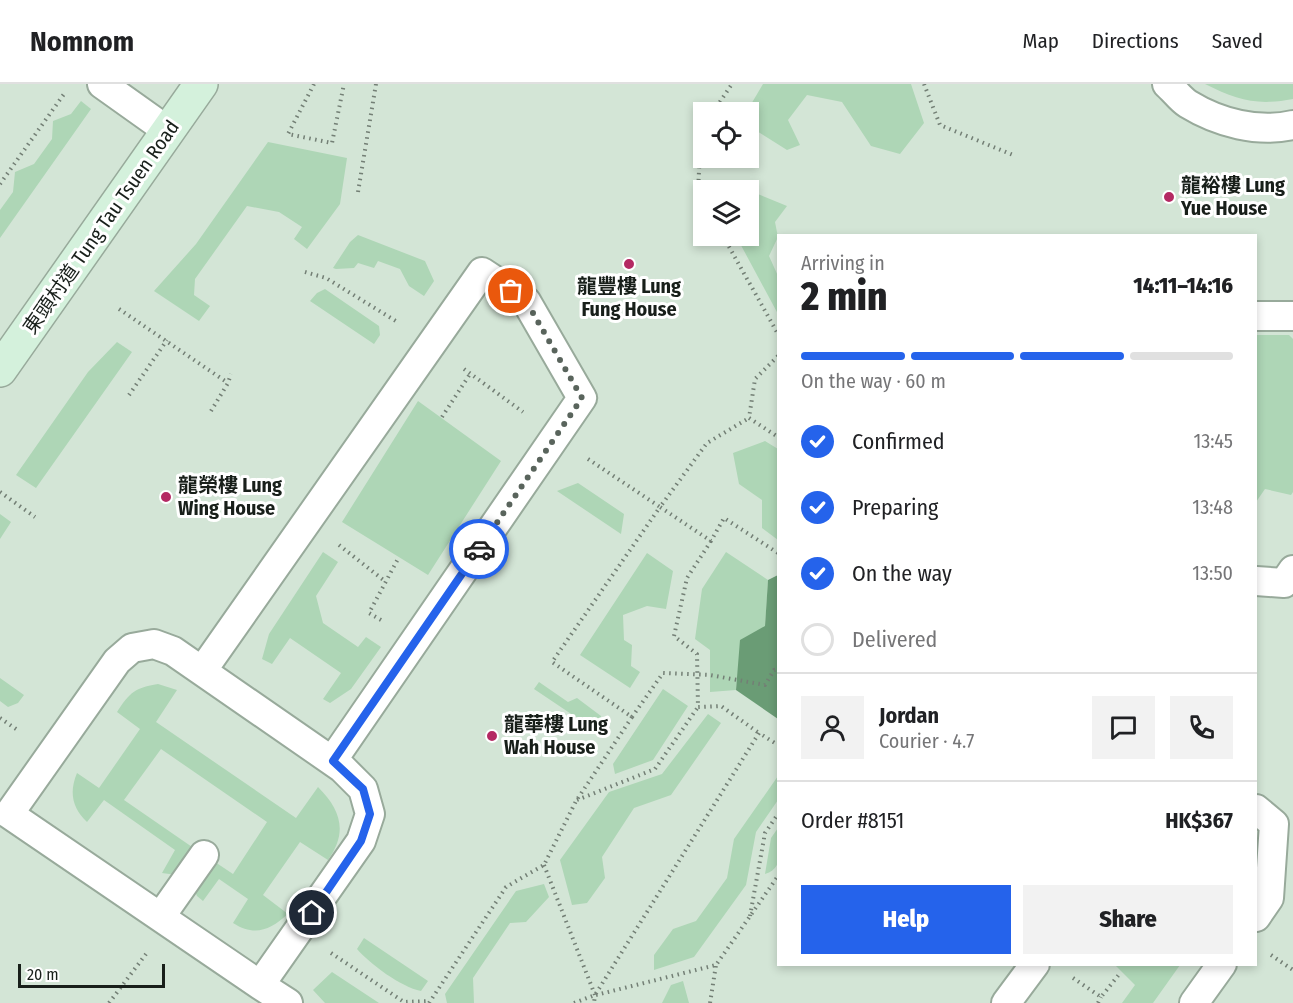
<!DOCTYPE html>
<meta charset="utf-8">
<style>
:root{--surface:#fff;--page:#f2f2f2;--text:#202124;--muted:#757577;--line:#e0e0e0;--accent:#2563eb}
body{margin:0;font-family:"Fira Sans Condensed","Noto Sans TC",sans-serif;background:var(--page);color:var(--text);height:100vh;display:flex;flex-direction:column;font-size:22px;white-space:nowrap}
*{box-sizing:border-box;margin:0}
p{font-size:20px;color:var(--muted)}
.icon{flex:none;width:33px;height:33px;fill:none;stroke:currentColor;stroke-width:2;stroke-linecap:round;stroke-linejoin:round}
.map{position:relative;flex:1;overflow:hidden}
.side{position:absolute;left:777px;top:150px;width:480px;height:732px;display:flex;flex-direction:column;background:var(--surface);border-radius:0px;box-shadow:0 3px 9px #0003}
.side>*{flex:none}
.buttons{position:absolute;left:693px;top:18px;display:grid;gap:12px}
.buttons a{display:grid;place-items:center;width:66px;height:66px;border-radius:0px;background:var(--surface);box-shadow:0 3px 9px #0003;font-size:30px}
.scale{position:absolute;left:18px;bottom:15px;width:147px;box-sizing:border-box;padding-left:6px;border:3px solid #181f1a;border-top:0;font-size:16px;line-height:21px;white-space:nowrap;color:#181f1a;-webkit-text-stroke:4px #fff;paint-order:stroke}
.pin{position:absolute;display:grid;place-items:center;width:51px;height:51px;color:#fff;margin:-26px;border:3px solid #fff;border-radius:50%;box-shadow:0 2px 6px #0007}
.courier{position:absolute;display:grid;place-items:center;width:60px;height:60px;margin:-30px;border:4px solid #2563eb;border-radius:50%;background:#fff;color:#222;box-shadow:0 2px 8px #0007}
.summary em{font-style:normal;font-weight:800}
.summary div{display:flex;flex-direction:column-reverse}
.summary{display:flex;align-items:center;justify-content:space-between;height:102px;padding:0 24px}
h1{font-size:39px;font-weight:800;line-height:45px}
.bar{display:grid;grid-template-columns:repeat(4,1fr);gap:9px 6px;align-content:center;height:72px;padding:0 24px}
.bar i{height:8px;border-radius:4px;background:var(--line)}
.bar .active{background:var(--accent)}
.bar p{grid-column:span 4}
.line{display:flex;align-items:center;gap:15px;padding:0 24px;border-top:2px solid var(--line)}
.line div{flex:1}
.round{display:grid;place-items:center;flex:none;width:63px;height:63px;border-radius:0px;background:var(--page)}
ol{padding:0 24px;list-style:none}
li{display:flex;align-items:center;gap:18px;height:66px}
li p{margin-inline-start:auto}
li .icon{padding:6px;border-radius:50%;background:var(--accent);color:#fff;stroke-width:4}
li:last-child{color:var(--muted)}
li i{width:33px;height:33px;border:3px solid var(--line);border-radius:50%}
.action{display:flex;gap:12px;margin-top:auto;padding:12px 24px}
.action a{flex:1;height:69px;border-radius:0px;background:var(--accent);color:#fff;font-size:24px;font-weight:800;line-height:69px;text-align:center}
.action a+a{background:var(--page);color:var(--text)}
header{display:flex;align-items:center;gap:36px;box-sizing:border-box;height:84px;padding:0 30px;background:var(--surface);border-bottom:2px solid var(--line)}
header strong{font-size:28px}
nav{display:flex;gap:33px;margin-inline-start:auto;font-size:21px}
.map>svg:first-child{display:block}
</style>
<header>
<strong>Nomnom</strong>
<nav><a>Map</a><a>Directions</a><a>Saved</a></nav>
</header>
<div class="map">
<svg width="1293" height="919" viewBox="0 0 1293 919">
<rect width="100%" height="100%" fill="#d3e5d6"/>
<path fill="#aed6b6" d="M763,0h148l13,39 -24,31 -29,-8 -29,-44 -35,-7 -19,25 12,25 -13,5 -35,-22 -2,-22z
M1205,0h88v15c-36,7 -56,1 -88,-15z
M81,17l10,8 -91,129v-28l13,-18 2,-20 19,-8 18,-25 1,-18 18,-7z
M268,58l79,16 -7,46 -33,45 -13,-10 8,-12 -23,-15 -32,-6 -52,73 -1,16 16,11 -11,15 -45,-30 42,-47z
M738,102l49,20 -12,16 3,15 -9,19 9,20v38l-42,-78h12v-46h-12z
M358,151l67,26 9,20 -10,15 -15,-10 -9,-17 -22,-8 -4,7 -16,-5 -4,5 -18,1 -3,-1 17,-26z
M325,205l54,37 1,9 -6,9 -64,-43 7,-8z
M1256,251h33l4,4v153l-2,3 -26,-6 -9,13z
M117,258l15,10 -96,136 -20,-13 72,-103z
M418,317l83,60 -73,114 -86,-53z
M765,357l13,8v91l-16,-12v-28l-23,-16 -6,-31z
M578,399l46,31 -3,20 -64,-43z
M0,430l11,8 -11,17z
M323,468l15,10 -22,34 7,27 35,24 8,-10 15,10 -30,42 -21,14 -7,-4 18,-26 -51,-35 -18,26 -10,-5 7,-25z
M726,468l42,28 -3,47 -28,52 -1,11 -26,2v-42l-15,-11 7,-50z
M647,469l26,18 -7,38 -19,-3 -24,9 1,25 8,5 -1,21 9,6 -10,16 -50,-33z
M0,594l24,17 -6,8 -10,4 -8,-6z
M539,598l29,20 9,-4 24,18 1,9 -4,7 -64,-43z
M158,600l19,6 -21,32 140,96 22,-31c23,23 30,45 10,73l-28,-18 -37,53 25,19c-18,16 -33,23 -55,9l15,-24 -29,-20 -16,22 -6,-5 -3,-7 18,-29 21,14 34,-52 -106,-73 -37,51 71,49 -18,26 -15,-2 13,-23 -71,-50 -17,22c-15,-14 -18,-30 -10,-49l22,15 41,-59 -23,-17c13,-20 18,-24 41,-28z
M663,605l25,17 -35,54 -38,14 -2,-10z
M708,630l13,9 -50,72 -37,13 -32,49 3,21 -18,25 -15,2 -12,-45 49,-68 53,-18z
M778,692v24l-22,32 -10,53 -52,72 -40,13v-15l19,-26 23,-8 31,-43 7,-39z
M778,744c1,17 7,41 -13,46l6,-36z
M544,800l5,13 -23,25 -16,1 -37,55 1,25h-27l-2,-9 71,-103z
M364,854l64,43 -7,10c-20,-4 -51,-27 -64,-42z
M1115,881h65l-27,38h-31l13,-18z
M332,888l47,31h-54l-12,-13z
M683,897l6,22h-27l9,-18z"/>
<path fill="#6a9c75" d="M778,491v144l-42,-29 4,-50 25,-14 3,-46z"/>
<g fill="none" stroke-linecap="round" stroke-linejoin="round">
<defs>
<path id="service" d="M102,0l66,47
M1167,0c7,6 13,15 21,20 31,19 70,29 105,21
M1256,232h37
M1256,497l28,2 9,-13
M154,560l19,7 169,117 21,21 7,25 -9,27 -101,144 -251,-171 108,-153 15,-13z
M202,587l280,-399 44,29 56,97 -250,363
M1256,725l18,15 -5,74 -13,19
M161,832l43,-61
M260,901l28,18
M1006,919l29,-39
M1194,919l28,-39"/>
<path id="secondary" d="M0,286l201,-286"/>
</defs>
<use href="#service" stroke="#98aa9b" stroke-width="32"/>
<use href="#secondary" stroke="#98aa9b" stroke-width="36"/>
<path stroke="#737f75" stroke-width="4" stroke-dasharray="1.5 4.5" stroke-linecap="butt" d="M314,0l-26,50 44,9 12,-59
M924,0l16,41 73,30
M713,28l19,-28
M704,42l-3,4 -3,62 6,9
M0,100l64,-90
M358,108l18,-108
M723,152l55,98
M305,188l21,6 73,45
M119,225l109,74
M778,272l-23,23 -6,39 29,19
M464,285l59,43
M129,311l38,-55
M211,327l17,-28 3,-9
M442,333l28,-43
M588,375l72,48 47,-64 42,-25
M0,408l35,25
M711,457l-24,37 -13,58 23,18 1,53 23,-1 38,27
M339,461l47,37
M381,536l-12,-7 30,-56
M632,633l31,-44 47,2 55,10 9,-15 4,-1
M0,634l19,13
M577,716l78,-31 43,-62
M544,781l51,130 -1,8
M750,832l15,-83 13,-19
M331,869l73,49 25,-1
M1271,871l22,15
M1073,894l28,19 20,-25
M596,911l120,-30 62,-89
M109,919l37,-49
M429,919l77,-116 38,-22 32,-64 56,-84 -80,-55 108,-155 51,34 13,-23 54,35
M574,919l21,-8 164,-262 19,12
M710,919l6,-38
M1098,919l3,-6"/>
<use href="#service" stroke="#fff" stroke-width="28"/>
<use href="#secondary" stroke="#d4f1dc" stroke-width="33"/>
</g>
<g fill="none" stroke-linecap="round" stroke-linejoin="round">
<path stroke="#59645c" stroke-width="6" stroke-dasharray="0 10.8" d="M479,465l103,-151 -56,-97 -15,-10"/>
<path stroke="#2563eb" stroke-width="8" d="M312,829l49,-72 9,-27 -7,-25 -30,-28 146,-212"/>
</g>
<g fill="#b42963" stroke="#fff" stroke-width="2">
<circle cx="1169" cy="113" r="6"/>
<circle cx="629" cy="180" r="6"/>
<circle cx="166" cy="413" r="6"/>
<circle cx="492" cy="652" r="6"/>
</g>
<g text-anchor="middle" dominant-baseline="central" stroke-width="6" stroke-linejoin="round" paint-order="stroke">
<g font-size="20" font-weight="bold" fill="#181f1a" stroke="#fff" text-anchor="start">
<text x="1181" y="101">龍裕樓 Lung<tspan x="1181" dy="23">Yue House</tspan></text>
<text x="629" y="202" text-anchor="middle">龍豐樓 Lung<tspan x="629" dy="23">Fung House</tspan></text>
<text x="178" y="401">龍榮樓 Lung<tspan x="178" dy="23">Wing House</tspan></text>
<text x="504" y="640">龍華樓 Lung<tspan x="504" dy="23">Wah House</tspan></text>
</g>
<g font-size="20" fill="#181f1a" stroke="#fff">
<text transform="translate(101 143) rotate(-55)">東頭村道 Tung Tau Tsuen Road</text>
</g>
</g>
</svg>
<div class="buttons">
<a><svg class="icon" aria-label="locate" viewBox="0 0 24 24"><circle cx="12" cy="12" r="6"/><path d="M12 2v4M12 18v4M2 12h4M18 12h4"/></svg></a>
<a><svg class="icon" aria-label="layers" viewBox="0 0 24 24"><path d="M12 4l9 5-9 5-9-5zM3 14l9 5 9-5"/></svg></a>
</div>
<div class="scale">20 m</div>
<div class="pin" style="left:511px;top:207px;background:#ea580c"><svg class="icon" aria-label="bag" viewBox="0 0 24 24"><path d="M5 8h14l-1 12H6zM9 8a3 3 0 0 1 6 0"/></svg></div>
<div class="pin" style="left:312px;top:829px;background:#1f2937"><svg class="icon" aria-label="home" viewBox="0 0 24 24"><path d="M3 11l9-7 9 7M6 9v11h12V9"/></svg></div>
<div class="courier" style="left:479px;top:465px"><svg class="icon" aria-label="car" viewBox="0 0 24 24"><path d="M5 17H2v-5l4-1 3-4h7l3 4 3 1v5h-3M9 17h6M6 11h13"/><circle cx="7" cy="17" r="2"/><circle cx="17" cy="17" r="2"/></svg></div>
<section class="side">
<div class="summary"><div><h1>2 min</h1><p>Arriving in</p></div><em>14:11–14:16</em></div>
<div class="bar"><i class="active"></i><i class="active"></i><i class="active"></i><i></i><p>On the way · 60 m</p></div>
<ol>
<li><svg class="icon" aria-label="check" viewBox="0 0 24 24"><path d="M5 12l5 5 9-10"/></svg>Confirmed<p>13:45</p></li>
<li><svg class="icon" aria-label="check" viewBox="0 0 24 24"><path d="M5 12l5 5 9-10"/></svg>Preparing<p>13:48</p></li>
<li><svg class="icon" aria-label="check" viewBox="0 0 24 24"><path d="M5 12l5 5 9-10"/></svg>On the way<p>13:50</p></li>
<li><i></i>Delivered</li>
</ol>
<div class="line" style="height:108px"><a class="round"><svg class="icon" aria-label="person" viewBox="0 0 24 24"><circle cx="12" cy="8" r="4"/><path d="M4 21q1-7 8-7t8 7"/></svg></a><div><b>Jordan</b><p>Courier · 4.7</p></div><a class="round"><svg class="icon" aria-label="chat" viewBox="0 0 24 24"><path d="M4 5h16v11H9l-5 4z"/></svg></a><a class="round"><svg class="icon" aria-label="phone" viewBox="0 0 24 24"><path d="M5 4h4l2 5-3 2q2 4 5 5l2-3 5 2v4C11 20 4 13 5 4z"/></svg></a></div>
<div class="line" style="height:78px"><div>Order #8151</div><b>HK$367</b></div>
<div class="action"><a>Help</a><a>Share</a></div>
</section>
</div>
